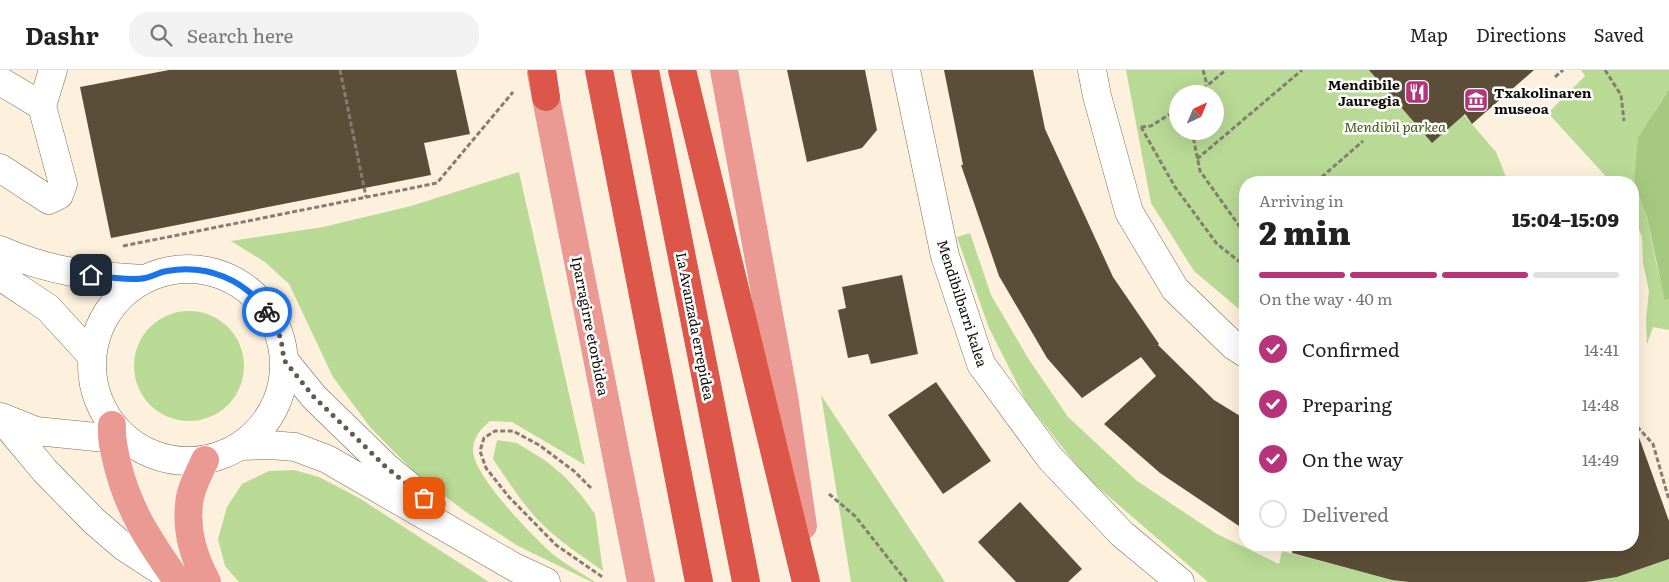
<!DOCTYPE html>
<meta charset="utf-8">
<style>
:root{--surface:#fff;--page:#f2f2f2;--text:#222;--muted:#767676;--line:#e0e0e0;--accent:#b7347b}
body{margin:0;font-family:Literata,serif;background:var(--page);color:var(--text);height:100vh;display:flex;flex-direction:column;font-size:19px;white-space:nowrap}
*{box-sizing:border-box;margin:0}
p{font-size:16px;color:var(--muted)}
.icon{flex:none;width:28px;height:28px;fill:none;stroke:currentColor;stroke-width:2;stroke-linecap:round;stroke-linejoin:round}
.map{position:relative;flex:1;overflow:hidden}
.sheet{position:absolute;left:1239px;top:106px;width:400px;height:375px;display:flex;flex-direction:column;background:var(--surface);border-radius:20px;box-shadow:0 5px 20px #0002}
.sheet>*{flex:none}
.needle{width:32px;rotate:44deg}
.tools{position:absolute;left:1169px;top:15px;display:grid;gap:10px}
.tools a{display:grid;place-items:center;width:55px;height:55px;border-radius:50%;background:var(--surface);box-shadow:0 5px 20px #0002;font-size:25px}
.pin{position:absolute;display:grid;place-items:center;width:42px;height:42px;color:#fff;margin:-21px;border-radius:10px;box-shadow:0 2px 8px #0006}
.courier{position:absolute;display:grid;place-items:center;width:50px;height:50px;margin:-25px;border:4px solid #1a73e8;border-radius:50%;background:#fff;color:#222;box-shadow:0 1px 6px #0007}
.summary em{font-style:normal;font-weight:800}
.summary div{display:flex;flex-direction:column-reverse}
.summary{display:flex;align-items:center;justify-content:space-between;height:85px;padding:0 20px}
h1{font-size:32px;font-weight:800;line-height:38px}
.bar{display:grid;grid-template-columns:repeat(4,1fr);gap:8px 5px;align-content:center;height:60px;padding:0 20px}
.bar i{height:6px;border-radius:4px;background:var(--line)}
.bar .selected{background:var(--accent)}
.bar p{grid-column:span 4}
ol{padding:0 20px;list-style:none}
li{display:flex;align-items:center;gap:15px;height:55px}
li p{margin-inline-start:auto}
li .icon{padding:5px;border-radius:50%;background:var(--accent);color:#fff;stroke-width:4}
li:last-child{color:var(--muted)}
li i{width:28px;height:28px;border:2px solid var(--line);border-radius:50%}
header{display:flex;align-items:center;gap:30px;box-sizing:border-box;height:70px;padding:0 25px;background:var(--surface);border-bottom:1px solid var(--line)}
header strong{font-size:24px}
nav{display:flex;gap:28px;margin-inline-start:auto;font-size:18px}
.search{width:350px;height:45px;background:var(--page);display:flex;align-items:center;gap:12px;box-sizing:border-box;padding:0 18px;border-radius:20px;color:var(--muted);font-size:19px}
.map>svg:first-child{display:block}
</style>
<header>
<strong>Dashr</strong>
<div class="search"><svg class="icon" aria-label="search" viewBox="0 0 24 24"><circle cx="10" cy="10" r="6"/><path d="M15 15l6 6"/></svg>Search here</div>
<nav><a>Map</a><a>Directions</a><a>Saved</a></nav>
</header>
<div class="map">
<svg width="1669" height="512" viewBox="0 0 1669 512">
<rect width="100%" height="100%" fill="#fdf0dc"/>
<path fill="#b8da95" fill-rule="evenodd" d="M1126,0h299l71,82 12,30h-263v132l-51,-43 -43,-68zM1178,24h37v37h-37z
M1581,0h88v19l-13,20 -22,72 13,36 9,45 10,39 3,-2v31l-16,-3 -6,17 -1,-25 3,-28 -6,-28 -1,-26 -9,-24 -1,-31h-21l-63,-69 37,-37z
M519,102l66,293 -73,-43 -22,-1c-9,8 -16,15 -17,28 -2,24 57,84 75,101 13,12 32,22 47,32h-3l-74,-36 -52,-34 -48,-36 -48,-49 -37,-50 -44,-93 -24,-22 -34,-21 92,-14 88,-21z
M970,163l21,62 37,63 40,59 69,64 80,53 62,30 3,-13 110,29 17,2h-201l-123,-106 -59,-75 -37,-73 -32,-91z
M134 296a55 55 0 1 1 110 0a55 55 0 1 1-110 0Z
M821,325l124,187h-94z
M497,370l20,3 29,18 19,16 16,18 14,19 8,57c-21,-15 -43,-29 -61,-47 -19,-19 -34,-43 -49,-65z
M294,400l25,7 40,21 130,84h-250l-14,-16 -7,-27 9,-32 15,-23 27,-13z
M1669,489v23h-83l31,-5z"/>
<path fill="#a6c981" d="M1669,19v210l-4,2 -18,-84 -13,-35 4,-44z"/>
<path fill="#5b4e38" d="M169,0h287l14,64 -46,9 7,32 -320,63 -31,-151z
M787,0h78l12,60 -15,18 -55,14z
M944,0h89l12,59 68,148 46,67 -1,1 56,55 31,19v111l-85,-57 -56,-49 52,-48 -15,-19 -59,41 -35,-40 -48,-82 -38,-111h2z
M1369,0h165l-62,54 -7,-10 -33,29z
M902,205l16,79 -47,10 -3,-10 -20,4 -10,-48 8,-2 -4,-21z
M936,312l55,79 -48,33 -55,-79z
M1632,359h4l33,92v38l-52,18 -31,5h-177l-17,-2 -100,-27 1,-8h339z
M1020,432l62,67 -14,13h-52l-38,-40z"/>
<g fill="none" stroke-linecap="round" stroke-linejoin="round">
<defs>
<path id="minor" d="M906,0l39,186 36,108 69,94 72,76 58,48
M1092,0l5,26 32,116 46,77 59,57 11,7
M0,11l42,25
M0,98l49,32 10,-5 4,-11 -21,-78 11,-36
M0,180c47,21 93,27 144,29
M92 295a96 96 0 1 1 192 0a96 96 0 1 1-192 0Z
M0,206l48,32 43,47
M284,290l30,37 72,70 45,37
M0,347l45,54 49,50 29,25 55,36
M1,347l35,14 90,9
M241,376l29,-1 25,2 32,12 187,108 32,15"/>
<path id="major" d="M724,0l60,326 19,130
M541,3l100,509
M112,355c-1,14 2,25 5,38 12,49 33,79 61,119
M205,390c-6,14 -15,29 -16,44 -3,29 5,53 18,78"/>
<path id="highway" d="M542,0l4,27
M599,0l100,512
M645,0l101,512
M682,0l124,512"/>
</defs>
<use href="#minor" stroke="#7b6d56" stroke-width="29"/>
<use href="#major" stroke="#fff" stroke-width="29"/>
<use href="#highway" stroke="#fff" stroke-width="29"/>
<path stroke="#867d6f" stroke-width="3" stroke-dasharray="5 2.5" stroke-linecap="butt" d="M340,0l26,127
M1203,0l4,15
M1605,0l16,25 3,26
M1555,7l8,-7
M1197,24l29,-24
M1141,57l34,60 42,57 28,22
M1141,57l10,-1 27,-17
M1192,61l8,40 45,63
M1197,89l105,-89
M1316,112l47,-41
M123,176l314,-63 76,-91
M1632,351l21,23 16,56
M591,418l-17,-17 -35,-26 -26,-14h-18l-11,7 -4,13 6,17 23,29 47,48 48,33
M829,424l26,22 52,66"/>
<use href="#minor" stroke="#fff" stroke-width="28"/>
<use href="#major" stroke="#ea9a92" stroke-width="28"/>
<use href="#highway" stroke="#dc5749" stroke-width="28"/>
</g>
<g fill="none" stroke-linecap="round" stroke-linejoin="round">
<path stroke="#635b50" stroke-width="5" stroke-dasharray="0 9" d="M267,242l6,8 8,19 3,21 30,37 72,70 38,31"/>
<path stroke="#1a73e8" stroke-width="6" d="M91,205c14,2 41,6 54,3 7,-1 14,-6 22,-7 39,-7 78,8 100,41"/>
</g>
<defs>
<symbol id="restaurant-square" viewBox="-11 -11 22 22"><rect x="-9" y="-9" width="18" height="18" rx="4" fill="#b7347b" stroke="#fff"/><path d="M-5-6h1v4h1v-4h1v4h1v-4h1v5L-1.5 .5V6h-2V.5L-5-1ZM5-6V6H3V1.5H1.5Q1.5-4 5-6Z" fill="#fff"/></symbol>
<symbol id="museum-square" viewBox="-11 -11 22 22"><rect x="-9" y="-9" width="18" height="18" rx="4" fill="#b7347b" stroke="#fff"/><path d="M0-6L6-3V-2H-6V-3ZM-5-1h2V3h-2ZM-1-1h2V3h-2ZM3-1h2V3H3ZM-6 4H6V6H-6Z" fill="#fff"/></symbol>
</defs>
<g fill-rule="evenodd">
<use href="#restaurant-square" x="1403" y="8" width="28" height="28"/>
<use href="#museum-square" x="1462" y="16" width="28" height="28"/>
</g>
<g text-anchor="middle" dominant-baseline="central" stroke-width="5" stroke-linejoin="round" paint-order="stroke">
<g font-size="14" font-weight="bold" fill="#100b04" stroke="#fff" text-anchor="end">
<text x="1400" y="14">Mendibile<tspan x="1400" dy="16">Jauregia</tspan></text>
<text x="1494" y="22" text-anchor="start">Txakolinaren<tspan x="1494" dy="16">museoa</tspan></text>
</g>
<g font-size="14" font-style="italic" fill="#3d5b0f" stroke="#fff">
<text x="1395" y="56">Mendibil parkea</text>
</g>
<g font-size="14" fill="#100b04" stroke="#fff">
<text transform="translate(963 233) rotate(72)">Mendibilbarri kalea</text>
<text transform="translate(591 256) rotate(79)">Iparragirre etorbidea</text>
<text transform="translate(696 256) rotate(79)">La Avanzada errepidea</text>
</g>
</g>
</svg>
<div class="tools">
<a><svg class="needle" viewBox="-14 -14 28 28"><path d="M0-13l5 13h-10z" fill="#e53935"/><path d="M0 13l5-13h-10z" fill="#767676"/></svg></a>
</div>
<div class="pin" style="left:424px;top:428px;background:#ea580c"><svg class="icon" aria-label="bag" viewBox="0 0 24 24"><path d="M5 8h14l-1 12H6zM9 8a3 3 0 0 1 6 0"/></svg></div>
<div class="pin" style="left:91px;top:205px;background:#1f2937"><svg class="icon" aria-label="home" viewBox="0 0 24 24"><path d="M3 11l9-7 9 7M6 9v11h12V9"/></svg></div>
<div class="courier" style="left:267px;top:242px"><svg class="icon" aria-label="bike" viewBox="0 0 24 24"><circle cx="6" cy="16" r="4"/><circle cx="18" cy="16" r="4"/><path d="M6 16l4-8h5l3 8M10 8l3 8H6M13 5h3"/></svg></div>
<section class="sheet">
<div class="summary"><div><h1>2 min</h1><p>Arriving in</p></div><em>15:04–15:09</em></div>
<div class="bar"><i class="selected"></i><i class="selected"></i><i class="selected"></i><i></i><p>On the way · 40 m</p></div>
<ol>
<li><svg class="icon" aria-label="check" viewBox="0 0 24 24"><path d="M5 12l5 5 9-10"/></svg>Confirmed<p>14:41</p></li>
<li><svg class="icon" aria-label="check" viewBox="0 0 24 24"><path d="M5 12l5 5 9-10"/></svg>Preparing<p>14:48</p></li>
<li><svg class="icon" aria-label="check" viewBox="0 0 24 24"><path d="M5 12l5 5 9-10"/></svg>On the way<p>14:49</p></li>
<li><i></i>Delivered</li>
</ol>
</section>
</div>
